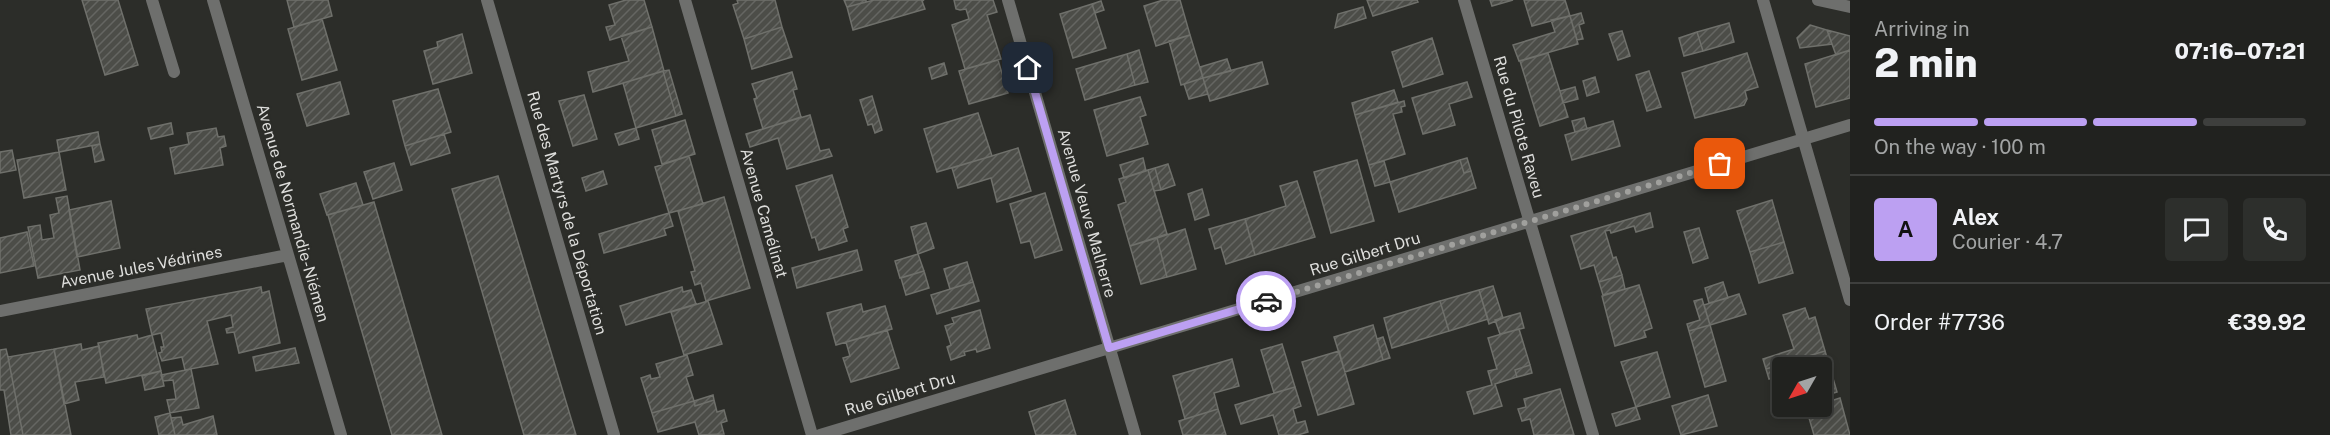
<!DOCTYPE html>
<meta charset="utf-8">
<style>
:root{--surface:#21221f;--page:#2d2f2c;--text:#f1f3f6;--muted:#a2a4a4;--line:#3e3f3d;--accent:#bca0f2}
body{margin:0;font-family:"Public Sans",sans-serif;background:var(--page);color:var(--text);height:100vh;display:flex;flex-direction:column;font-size:22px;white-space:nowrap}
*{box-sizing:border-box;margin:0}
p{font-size:20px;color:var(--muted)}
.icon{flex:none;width:33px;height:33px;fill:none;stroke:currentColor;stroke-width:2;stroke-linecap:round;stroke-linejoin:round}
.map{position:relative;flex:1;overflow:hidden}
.drawer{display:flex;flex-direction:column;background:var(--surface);width:480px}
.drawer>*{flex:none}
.needle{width:39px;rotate:231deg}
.controls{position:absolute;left:1772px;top:357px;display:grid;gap:12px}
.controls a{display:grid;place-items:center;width:60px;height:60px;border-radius:6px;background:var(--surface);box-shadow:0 3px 9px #0003,0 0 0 2px var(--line);font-size:30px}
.pin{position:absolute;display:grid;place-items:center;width:51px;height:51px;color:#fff;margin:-26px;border-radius:12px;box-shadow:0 3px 9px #0006}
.courier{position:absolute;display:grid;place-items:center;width:60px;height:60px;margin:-30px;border:4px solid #bca0f2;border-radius:50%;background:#fff;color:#222;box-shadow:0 2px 8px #0007}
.headline em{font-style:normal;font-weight:800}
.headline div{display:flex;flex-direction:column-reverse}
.headline{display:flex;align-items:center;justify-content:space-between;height:102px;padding:0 24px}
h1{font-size:39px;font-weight:800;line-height:45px}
.bar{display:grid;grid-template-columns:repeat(4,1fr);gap:9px 6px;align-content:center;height:72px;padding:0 24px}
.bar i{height:8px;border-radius:4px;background:var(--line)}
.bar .selected{background:var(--accent)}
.bar p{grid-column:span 4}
.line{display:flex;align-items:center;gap:15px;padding:0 24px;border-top:2px solid var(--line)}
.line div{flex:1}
.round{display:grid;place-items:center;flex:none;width:63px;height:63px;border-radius:6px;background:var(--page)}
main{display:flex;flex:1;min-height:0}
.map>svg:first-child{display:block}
</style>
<main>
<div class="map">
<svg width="1850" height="435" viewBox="0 0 1850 435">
<defs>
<pattern id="building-hatch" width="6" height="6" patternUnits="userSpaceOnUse" patternTransform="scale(1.5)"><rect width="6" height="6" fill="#4c4d48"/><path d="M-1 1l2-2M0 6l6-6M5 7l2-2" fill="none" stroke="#656662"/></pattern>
</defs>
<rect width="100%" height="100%" fill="#2c2d29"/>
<path fill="url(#building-hatch)" stroke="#6f706b" stroke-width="1.5" d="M82,0h36l20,65 -33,10z
M287,0h41l4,16 -38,11z
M626,0h18l8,27 -42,13 -4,-13 9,-2 -6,-20z
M737,0h38l7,27 -38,12 -11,-34 5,-2z
M844,0h22v2l-19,5z
M874,0h50l-2,1 3,8 -72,21 -6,-23z
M954,0h39l4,12 -10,3 14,44 -36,10 -13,-44 17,-6 -3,-10 -6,1 -4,-1z
M1163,0h17l10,35 -34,11 -12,-40z
M1367,0h50l1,2 -45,14z
M1490,0h23l-21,6z
M1524,0h41l5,16 -38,10z
M1101,1l3,9 -9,3 -3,-9z
M1092,4l14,44 -33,10 -13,-44z
M1363,7l3,11 -31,10 3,-14z
M1581,13l3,10 -5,2 4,14 -6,1 -7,-24z
M1570,16l8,28 -59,17 -6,-16 42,-13 -4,-12z
M322,19l15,51 -35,10 -14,-51z
M1729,23l5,19 -31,9 -6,-19z
M1810,25l17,5 5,14 -32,4 -3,-10z
M652,27l12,44 -71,21 -5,-20 41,-11 -8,-25z
M782,27l10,30 -40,12 -8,-30z
M1827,30l23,6v14l-14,5z
M1622,31l8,25 -12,4 -9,-26z
M1697,32l6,19 -19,5 -5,-18z
M462,34l10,39 -39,11 -9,-33 14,-4 -1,-5z
M1190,35l13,43 -22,7 -12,-44z
M1432,38l11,36 -40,13 -11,-35z
M1139,50l9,32 -13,3 -8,-31z
M1850,50v48l-34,9 -11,-43z
M1548,53l20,64 -28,9 -20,-65z
M1747,53l11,34 -13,4 2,8 -3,6 -49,13 -13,-45z
M1127,54l8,31 -50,15 -9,-31z
M1227,59l4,12 -28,7 -3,-11z
M998,60l10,33 -39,11 -10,-33z
M1262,62l6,22 -58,17 -7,-23z
M944,63l3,11 -15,5 -3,-11z
M669,70l13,44 -6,2 -13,-45z
M663,71l13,45 -40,12 -13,-45z
M1649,71l12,36 -14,4 -11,-36z
M792,72l5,17 -4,1 8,27 -38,12 -9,-30 3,-1 -5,-14z
M1595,77l4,15 -12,4 -4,-15z
M1203,78l5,16 -19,5 -5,-15z
M340,82l9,32 -42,12 -10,-32z
M1467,82l5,15 -23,7 6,21 -32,9 -11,-36z
M1575,87l3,12 -15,4 -3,-12z
M438,89l13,43 -46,14 -12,-45z
M1394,90l4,12 -43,13 -3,-12z
M584,95l13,44 -24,7 -14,-45z
M872,96l10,34 -7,3 -3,-9 -4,1 -8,-25z
M1140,97l6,18 -6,2 8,27 -41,12 -13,-46z
M1404,101l1,5 -4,1 1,5 -9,2 12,40 -36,11 -14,-50z
M978,113l14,43 -55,16 -13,-43z
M810,115l10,36 9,-2 3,7 -45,13 -9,-31 -28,9 -4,-13z
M1584,118l3,11 -12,3 -3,-11z
M685,120l10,34 -33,10 -10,-34z
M1613,121l7,25 -48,14 -7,-25z
M171,123l2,11 -22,5 -3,-11z
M216,128l2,9 6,-1 2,10 -6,2 3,17 -48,9 -5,-26 19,-4 -2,-11z
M636,128l3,11 -20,6 -4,-11z
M98,132l2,12 -41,8 -2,-12z
M444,134l6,19 -39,12 -6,-19z
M100,144l4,16 -9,2 -3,-16z
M1018,148l13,43 -34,11 -6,-24 -33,10 -6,-20z
M12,150l4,20 -16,3v-21z
M59,152l7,38 -42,8 -7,-38z
M689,156l14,48 -34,9 -14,-46z
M1143,158l3,13 -22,7 -4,-13z
M1467,158l4,13 -7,2 -4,-13z
M1357,160l17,61 -43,12 -17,-61z
M1460,160l4,13 7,-2 5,17 -77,24 -9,-30z
M1384,161l6,21 -15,4 -6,-21z
M394,163l8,27 -29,9 -9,-27z
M1168,164l7,21 -14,5 -6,-22z
M1155,168l6,22 -7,1 -6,-21z
M1148,170l19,64 -37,12 -12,-41 8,-3 -7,-23z
M603,171l4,13 -21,7 -4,-13z
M832,175l16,52 -5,2 4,12 -28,9 -4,-13 -3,1 -16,-52z
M498,176l78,259h-52l-72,-246z
M1297,181l18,56 -60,18 -10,-36 41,-13 -6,-20z
M356,183l7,22 -36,10 -7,-21z
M1202,189l7,26 -14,5 -7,-26z
M1045,193l17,57 -27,8 -5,-17 -9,2 -11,-39z
M67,196l13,74 -42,8 -10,-51 12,-2 2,15 12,-2 -4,-23 9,-2 -3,-15z
M724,197l26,91 -44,13 -5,-18 -6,2 -4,-13 4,-1 -17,-60z
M1772,200l12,42 -34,10 -13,-41z
M111,201l9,47 -43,9 -8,-47z
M374,202l68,233h-50l-64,-220z
M669,213l4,13 -9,3 2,6 -62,18 -5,-19z
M1650,213l3,14 -17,5 -2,-6 -23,7 -1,-3 -5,1 8,27 3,-1 6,18 -23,7 -5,-17 -13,4 -10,-33z
M1245,219l10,36 -29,9 -5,-17 -6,2 -6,-20z
M926,223l8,25 -16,6 -7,-27z
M1699,228l9,30 -15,5 -9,-31z
M1185,229l11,40 -29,8 -10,-39z
M27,232l7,34 -34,7v-35z
M1157,238l10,39 -26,7 -11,-38z
M1784,242l9,31 -34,10 -9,-31z
M857,250l5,20 -65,18 -5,-20z
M918,254l6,17 -24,7 -5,-17z
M967,262l6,20 -23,7 -6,-20z
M924,271l5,17 -23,7 -5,-17z
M1622,275l3,14 -22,6 -4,-13z
M973,282l6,19 -42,13 -6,-19z
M1723,282l5,16 -19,5 -4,-15z
M1639,285l13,43 -8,3 2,6 -31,9 -13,-50z
M1493,286l10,32 -14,6 -10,-34z
M261,287l1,6 7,-2 11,52 -41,10 -5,-21 -7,1 -1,-4 7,-2 -2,-12 -24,6 11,43 -33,6 -3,-13 -20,4 -3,-8 3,-1 -1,-5h3l-3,-14 -9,2 -6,-26z
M682,287l1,5 8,-2 5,14 -70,21 -6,-19z
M1479,290l9,29 -39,12 -9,-30z
M1739,294l7,20 -36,11 -6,-20z
M1702,299l8,26 -21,6 -2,-7 13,-4 -6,-19z
M708,301l14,43 -38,11 -13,-43z
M1440,301l9,30 -57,17 -8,-30z
M861,304l2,8 22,-6 7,23 -56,16 -9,-32z
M1805,308l4,11 6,-2 10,34 -59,18 -3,-10 31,-10 -11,-34z
M980,310l10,38 -13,4 -1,-3 -12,3 1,3 -14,5 -4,-13 4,-2 -6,-19 9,-3 -2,-5z
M1520,313l4,15 -24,6 -5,-14z
M1373,325l10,35 -38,12 -11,-35z
M1710,325l16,56 -21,6 -16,-56z
M1519,329l11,36 -15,5 2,7 -22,7 7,22 -28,8 -7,-22 25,-7 -4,-14 9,-2 -9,-31z
M887,330l12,38 -48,14 -8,-24 7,-2 -4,-14z
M137,335l1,4 14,-4 9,36 -55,12 -8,-40z
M1383,337l7,21 -7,2 -6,-21z
M81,344l1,6 17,-4 5,31 -29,5 4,18 -15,4 -10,-55z
M1282,344l13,43 -21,6 -13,-43z
M295,348l4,15 -43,8 -3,-14z
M6,349l2,8 15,78h-12l-7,-45h-4v-40z
M54,349l17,86h-48l-15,-78z
M1339,351l15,53 -36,11 -16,-53z
M1825,351l12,41 -16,5v-29h-39v7l-13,4 -3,-10z
M1657,352l13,45 -34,10 -15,-45z
M687,355l6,20 -7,2 8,24 -42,12 -11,-35 9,-3 1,4 9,-2 -4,-13z
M1232,359l7,27 -25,7 4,16 -33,10 -12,-43z
M1530,365l2,8 -15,4 -2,-7z
M191,369l8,39 -29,5 -3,-13 9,-1 -3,-19 -10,1 -2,-6z
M161,371l3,15 -19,4 -3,-14z
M1295,387l6,19 -8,3 4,14 8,-2 3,11 -10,3h-19l-6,-20 -32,9 -6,-19z
M1560,389l14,46h-40l-4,-16 -8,2 -4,-12 8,-2 -2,-8z
M713,395l1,5 -19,6 -1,-5z
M1708,395l9,31 -36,9 -9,-29z
M1840,398l10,37h-36l-7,-24 14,-5v-2z
M714,400l3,12 7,-2 3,11 -6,2 3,11 -25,1 -4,-13 -37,10 -6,-19 42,-12 1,5z
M1065,400l11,35h-40l-7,-23z
M1636,407l4,12 -24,7 -4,-12z
M1218,409l8,26h-43l-4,-14z
M170,413l5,22h-16l-4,-18z
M213,416l4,19h-42l-4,-17 10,-1 2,8z"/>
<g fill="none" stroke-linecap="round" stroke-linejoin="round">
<path stroke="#6e6f6d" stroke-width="12" d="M152,0l22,72"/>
<path stroke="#6e6f6d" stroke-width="12" d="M213,0l128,435
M487,0l127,435
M685,0l127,435
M1008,0l127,435
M1464,0l129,435
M1763,0l87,300
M1818,0l32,7
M0,311l288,-56
M820,435l1030,-310"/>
</g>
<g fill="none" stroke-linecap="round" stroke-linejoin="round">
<path stroke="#a0a09d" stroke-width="6" stroke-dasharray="0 10.8" d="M1266,301l454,-137"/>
<path stroke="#bca0f2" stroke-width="8" d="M1028,68l81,280 157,-47"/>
</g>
<g text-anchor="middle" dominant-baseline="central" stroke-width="4.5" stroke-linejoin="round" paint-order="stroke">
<g font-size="16" fill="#dededc" stroke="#2c2d29">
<text transform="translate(1519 127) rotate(74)">Rue du Pilote Raveu</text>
<text transform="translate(293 213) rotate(74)">Avenue de Normandie-Niémen</text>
<text transform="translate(567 213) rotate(74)">Rue des Martyrs de la Déportation</text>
<text transform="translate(764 213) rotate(74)">Avenue Camélinat</text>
<text transform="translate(1087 213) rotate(74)">Avenue Veuve Malherre</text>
<text transform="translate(1365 254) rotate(-17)">Rue Gilbert Dru</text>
<text transform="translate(141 267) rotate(-11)">Avenue Jules Védrines</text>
<text transform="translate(900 394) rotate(-17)">Rue Gilbert Dru</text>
</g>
</g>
</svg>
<div class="controls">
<a><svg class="needle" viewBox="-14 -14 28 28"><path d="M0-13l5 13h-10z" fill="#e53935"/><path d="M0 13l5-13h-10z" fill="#a2a4a4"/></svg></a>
</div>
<div class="pin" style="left:1720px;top:164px;background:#ea580c"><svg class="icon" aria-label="bag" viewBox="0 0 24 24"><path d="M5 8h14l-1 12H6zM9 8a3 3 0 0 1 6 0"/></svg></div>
<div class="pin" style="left:1028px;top:68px;background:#1f2937"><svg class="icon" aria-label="home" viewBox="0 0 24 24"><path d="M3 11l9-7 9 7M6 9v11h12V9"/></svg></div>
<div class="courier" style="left:1266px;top:301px"><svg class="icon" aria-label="car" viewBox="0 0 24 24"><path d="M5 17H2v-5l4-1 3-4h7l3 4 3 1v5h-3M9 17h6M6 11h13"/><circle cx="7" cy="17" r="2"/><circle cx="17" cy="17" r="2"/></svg></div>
</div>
<section class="drawer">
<div class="headline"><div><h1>2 min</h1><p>Arriving in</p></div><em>07:16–07:21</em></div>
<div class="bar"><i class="selected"></i><i class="selected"></i><i class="selected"></i><i></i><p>On the way · 100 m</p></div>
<div class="line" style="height:108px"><b class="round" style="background:var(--accent);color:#111">A</b><div><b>Alex</b><p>Courier · 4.7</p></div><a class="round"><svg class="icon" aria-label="chat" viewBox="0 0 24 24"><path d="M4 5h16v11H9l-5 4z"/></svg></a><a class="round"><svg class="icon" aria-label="phone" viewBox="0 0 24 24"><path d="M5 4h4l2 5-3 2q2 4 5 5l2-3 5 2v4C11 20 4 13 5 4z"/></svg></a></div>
<div class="line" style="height:78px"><div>Order #7736</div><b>€39.92</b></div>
</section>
</main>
